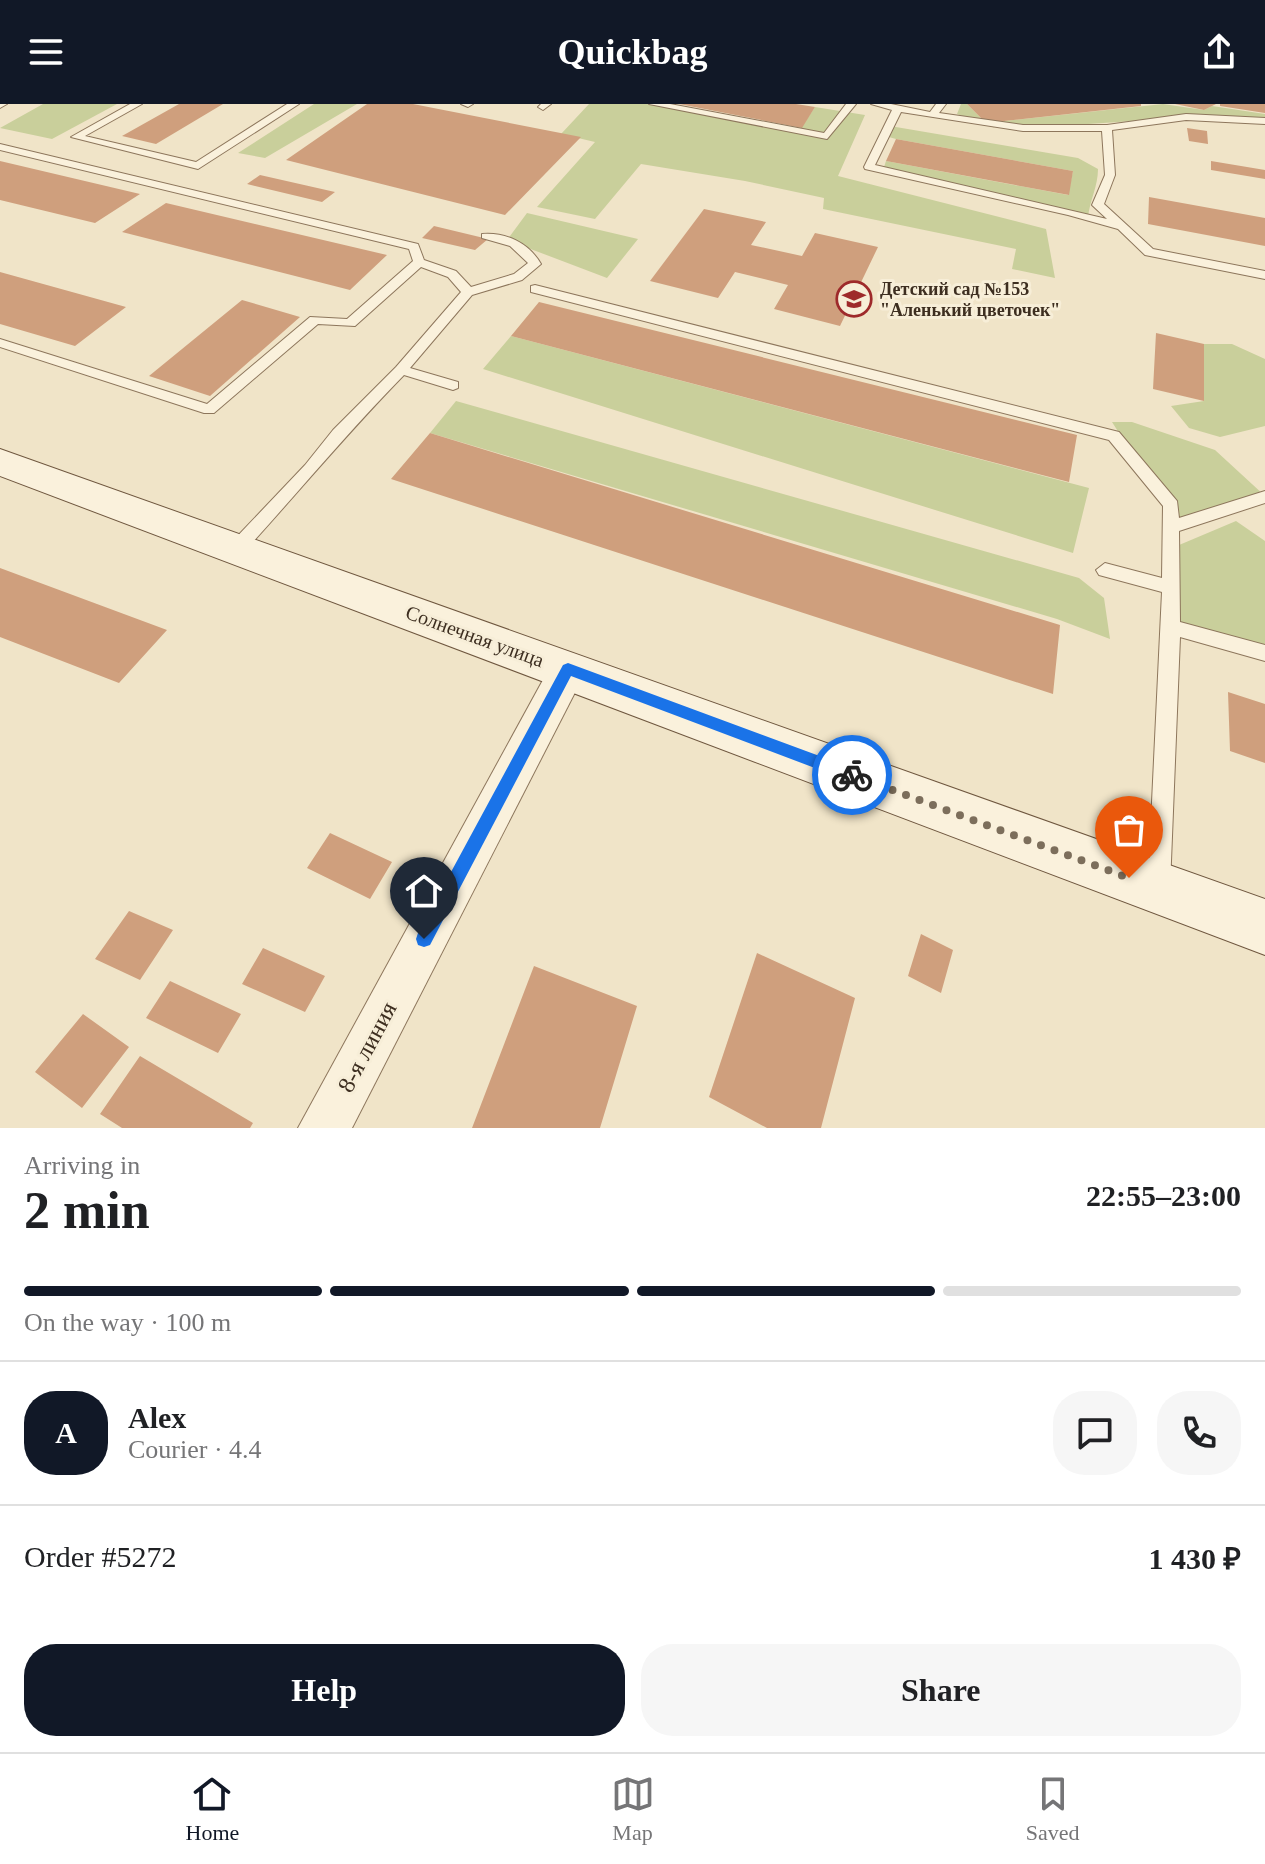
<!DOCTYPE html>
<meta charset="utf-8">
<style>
:root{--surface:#fff;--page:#f6f6f6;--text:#202124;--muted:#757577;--line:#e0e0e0;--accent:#111827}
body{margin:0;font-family:"Times New Roman",serif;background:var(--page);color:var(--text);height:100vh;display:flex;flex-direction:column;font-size:30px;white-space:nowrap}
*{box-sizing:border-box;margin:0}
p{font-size:26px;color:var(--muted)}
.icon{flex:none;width:44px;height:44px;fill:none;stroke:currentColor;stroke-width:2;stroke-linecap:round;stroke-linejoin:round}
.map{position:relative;height:1024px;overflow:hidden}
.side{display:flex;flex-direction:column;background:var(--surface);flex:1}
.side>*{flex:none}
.pin{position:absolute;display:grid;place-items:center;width:68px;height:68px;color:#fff;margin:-82px -34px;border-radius:50% 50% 50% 0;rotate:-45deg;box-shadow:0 0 8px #0007}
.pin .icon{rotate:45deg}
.courier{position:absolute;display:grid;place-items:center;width:80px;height:80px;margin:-40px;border:6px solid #1a73e8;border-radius:50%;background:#fff;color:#222;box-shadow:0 2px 10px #0007}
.overview em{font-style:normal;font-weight:700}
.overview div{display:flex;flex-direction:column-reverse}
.overview{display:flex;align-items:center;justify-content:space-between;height:136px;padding:0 24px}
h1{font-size:52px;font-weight:700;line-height:60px}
.bar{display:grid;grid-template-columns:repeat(4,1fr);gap:12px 8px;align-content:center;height:96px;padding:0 24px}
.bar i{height:10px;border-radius:6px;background:var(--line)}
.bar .selected{background:var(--accent)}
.bar p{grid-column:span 4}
.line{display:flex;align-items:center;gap:20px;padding:0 24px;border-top:2px solid var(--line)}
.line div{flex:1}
.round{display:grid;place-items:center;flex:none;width:84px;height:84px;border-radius:32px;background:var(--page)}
.primary-button{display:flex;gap:16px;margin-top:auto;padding:16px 24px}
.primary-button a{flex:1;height:92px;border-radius:32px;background:var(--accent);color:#fff;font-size:32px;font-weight:700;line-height:92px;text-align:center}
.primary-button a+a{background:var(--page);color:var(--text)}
header{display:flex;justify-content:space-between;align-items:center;height:104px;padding:0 24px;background:var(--accent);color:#fff;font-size:36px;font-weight:700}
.tabs{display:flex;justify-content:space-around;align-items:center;height:112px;border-top:2px solid var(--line);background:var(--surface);font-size:22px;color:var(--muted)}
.tabs a{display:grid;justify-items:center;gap:4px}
.tabs .selected{color:var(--accent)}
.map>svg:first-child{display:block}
</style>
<header><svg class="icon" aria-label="menu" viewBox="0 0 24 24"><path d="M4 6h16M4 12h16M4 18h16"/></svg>Quickbag<svg class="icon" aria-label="share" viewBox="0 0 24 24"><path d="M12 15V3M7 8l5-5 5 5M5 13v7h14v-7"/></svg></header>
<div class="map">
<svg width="1265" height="1024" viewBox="0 0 1265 1024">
<rect width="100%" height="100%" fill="#f0e4c8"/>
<path fill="#c9cf9b" d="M43,0h74l-65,35 -52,-11z
M314,0h43l-92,54 -27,-5z
M589,0h82l130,24 14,-21 50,8 -27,61 208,53 9,49 -43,-9 4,-20 -193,-40 1,-11 -79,-17 -104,-17 -46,55 -58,-12 58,-65 -34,-8z
M961,0h6l19,19 177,-19 41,6 8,-4 53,8v8l-58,-6 -178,12 -41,-4 7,4 -38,-14z
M890,22l188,32 20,11c0,17 -8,31 -10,48l-205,-47 3,-9 182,34 5,-24 -177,-32 -11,-3z
M527,109l111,26 -31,39 -100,-38z
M511,232l578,152 -16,65 -590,-184z
M1204,240h28l33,15v67l-45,11 -31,-9 -18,-22 33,-5z
M456,297l623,177 25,20 6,41 -53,-20 -627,-186z
M1112,318h20l83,28 50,46 -94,31 -1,-22 -25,-31z
M1236,417l29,20v104l-28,1 -66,-19 1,-79z"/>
<path fill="#cf9f7d" d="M179,0h44l-67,40 -34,-8z
M367,0h46l168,33 -76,78 -219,-55z
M679,0h117l19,3 -13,21z
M967,0h174v2l-155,17z
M1175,0h41l-12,6z
M1220,0h45v9l-45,-7z
M1187,24l20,3 1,13 -19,-3z
M896,35l177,32 -4,24 -183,-34z
M0,57l140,33 -45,29 -95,-23z
M1211,57l54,9v9l-54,-9z
M260,71l75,17 -13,10 -75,-18z
M1149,93l116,21v28l-117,-22z
M166,99l221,52 -37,35 -228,-58z
M704,105l62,13 -15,23 51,11 13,-23 63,14 -38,79 -66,-17 14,-24 -53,-13 -17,26 -68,-17z
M434,122l54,13 -13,11 -53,-12z
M0,168l126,35 -51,39 -75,-22z
M242,196l58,17 -90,79 -61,-20z
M539,198l538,133 -8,47 -558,-146z
M1156,229l48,11v57l-51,-12z
M430,329l630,192 -7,69 -662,-215z
M0,464l167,62 -48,53 -119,-46z
M1228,588l37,12v59l-35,-12z
M330,729l62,29 -22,37 -63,-31z
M129,807l44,19 -33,50 -45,-21z
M921,830l32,16 -12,43 -33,-17z
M263,844l62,28 -20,36 -63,-28z
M757,849l98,45 -34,130h-54l-58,-31z
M534,862l103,40 -37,122h-128z
M170,877l71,33 -23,39 -72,-35z
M83,910l46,33 -47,61 -47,-36z
M140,952l113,67 -3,5h-128l-22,-14z"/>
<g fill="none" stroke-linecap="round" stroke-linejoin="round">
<defs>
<path id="service" d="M0,0h7l-7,4z
M130,0h12l-57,32 111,26 91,-58h12l-101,65 -127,-32z
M461,0h12l-5,3z
M541,0h10l-8,6 -5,-3z
M649,0h21l154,29 22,-29h10l-29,35z
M871,0h20l39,8 6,-8h10l-7,9 84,12h84l79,-11 79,4v6l-79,-4 -74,10 3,45 -11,29 49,45 112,22v8l-120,-24 -27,-26 -50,-14 -203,-46 -1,-2 28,-57zM901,8l122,19h79l3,44 -13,30 15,14 -232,-54z
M0,40l418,100 6,16 32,11 15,16 43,-13 14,-11 -18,-17 -28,-8v-4c24,-2 47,9 59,30l-19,16 -50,15 -62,73 48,14v6l-5,2 -49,-15c-57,58 -108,120 -163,180h-12l-2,-5 2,-5 76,-80 28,-35 63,-63 65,-75 -13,-15 -27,-10 -66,59 -37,-2 -104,89h-10l-204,-66v-8l207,65 103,-87 37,2 66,-58 -4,-12 -409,-99z
M535,181l584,147 58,69 2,17 86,-27v12l-86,28 1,91 85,23v16l-85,-24 -10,249 -3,8 -8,3 -8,-3 -3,-8 14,-294 -63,-17 -3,-5 9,-7 57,15 1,-72 -54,-66 -578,-148v-6z"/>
<path id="minor" d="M568,549l13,5 6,11 -235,459h-54l257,-470z"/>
<path id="secondary" d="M0,345l1265,450v56l-1265,-479z"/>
</defs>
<use href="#service" stroke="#8d765c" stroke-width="2"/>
<use href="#minor" stroke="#8d765c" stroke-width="2"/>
<use href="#secondary" stroke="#6f573f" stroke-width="2"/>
<use href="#service" fill="#faf1dc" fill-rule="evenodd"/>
<use href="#minor" fill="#faf1dc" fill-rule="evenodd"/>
<use href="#secondary" fill="#faf1dc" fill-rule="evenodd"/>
</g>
<path fill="#1a73e8" d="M568,559l284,105 7,7 -7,7 -281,-106 -141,269 -6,2 -6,-2 -2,-6 2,-6 145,-268z"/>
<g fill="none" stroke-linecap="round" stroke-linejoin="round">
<path stroke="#7c6e5b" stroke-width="8" stroke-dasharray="0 14.4" d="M852,671l277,103"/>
</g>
<defs>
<symbol id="school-ring" viewBox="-11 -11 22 22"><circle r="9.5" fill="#f7eed8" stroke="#9e2a2b" stroke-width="1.5"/><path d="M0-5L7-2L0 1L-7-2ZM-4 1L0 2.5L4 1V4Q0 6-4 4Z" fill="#9e2a2b"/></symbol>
</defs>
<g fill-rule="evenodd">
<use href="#school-ring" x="834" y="175" width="40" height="40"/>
</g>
<g text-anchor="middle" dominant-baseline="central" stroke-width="6" stroke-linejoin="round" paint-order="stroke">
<g font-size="18" font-weight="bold" fill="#3d2e20" stroke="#f7eed8" text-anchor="start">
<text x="880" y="185">Детский сад №153<tspan x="880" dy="21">"Аленький цветочек"</tspan></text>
</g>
<g font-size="20" fill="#3d2e20" stroke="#f7eed8">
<text transform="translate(475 532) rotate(20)">Солнечная улица</text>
</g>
<g font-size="24" fill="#3d2e20" stroke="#f7eed8">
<text transform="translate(367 943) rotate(-62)">8-я линия</text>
</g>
</g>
</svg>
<div class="pin" style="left:1129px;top:774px;background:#ea580c"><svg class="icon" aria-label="bag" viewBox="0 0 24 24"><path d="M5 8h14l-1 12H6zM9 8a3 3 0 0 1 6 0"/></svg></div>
<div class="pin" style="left:424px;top:835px;background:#1f2937"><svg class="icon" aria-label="home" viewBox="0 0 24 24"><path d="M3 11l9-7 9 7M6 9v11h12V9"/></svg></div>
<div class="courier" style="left:852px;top:671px"><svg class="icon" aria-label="bike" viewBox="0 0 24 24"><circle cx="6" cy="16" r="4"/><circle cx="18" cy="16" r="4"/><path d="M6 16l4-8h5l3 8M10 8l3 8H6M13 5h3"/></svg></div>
</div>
<section class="side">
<div class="overview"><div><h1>2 min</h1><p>Arriving in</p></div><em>22:55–23:00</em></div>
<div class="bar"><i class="selected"></i><i class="selected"></i><i class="selected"></i><i></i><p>On the way · 100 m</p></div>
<div class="line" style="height:144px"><b class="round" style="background:var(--accent);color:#fff">A</b><div><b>Alex</b><p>Courier · 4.4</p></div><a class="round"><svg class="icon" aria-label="chat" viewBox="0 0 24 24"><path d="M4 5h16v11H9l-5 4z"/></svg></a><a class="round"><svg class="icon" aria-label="phone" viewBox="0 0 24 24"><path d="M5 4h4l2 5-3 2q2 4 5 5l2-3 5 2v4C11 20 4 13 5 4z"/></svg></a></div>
<div class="line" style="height:104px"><div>Order #5272</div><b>1 430 ₽</b></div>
<div class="primary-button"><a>Help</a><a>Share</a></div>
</section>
<nav class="tabs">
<a class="selected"><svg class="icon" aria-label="home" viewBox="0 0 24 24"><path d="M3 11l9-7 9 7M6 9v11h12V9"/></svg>Home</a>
<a><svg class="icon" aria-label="map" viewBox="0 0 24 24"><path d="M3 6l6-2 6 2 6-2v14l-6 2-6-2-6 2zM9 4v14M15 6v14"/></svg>Map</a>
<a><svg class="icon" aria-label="saved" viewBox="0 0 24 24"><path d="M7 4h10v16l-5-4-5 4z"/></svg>Saved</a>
</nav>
